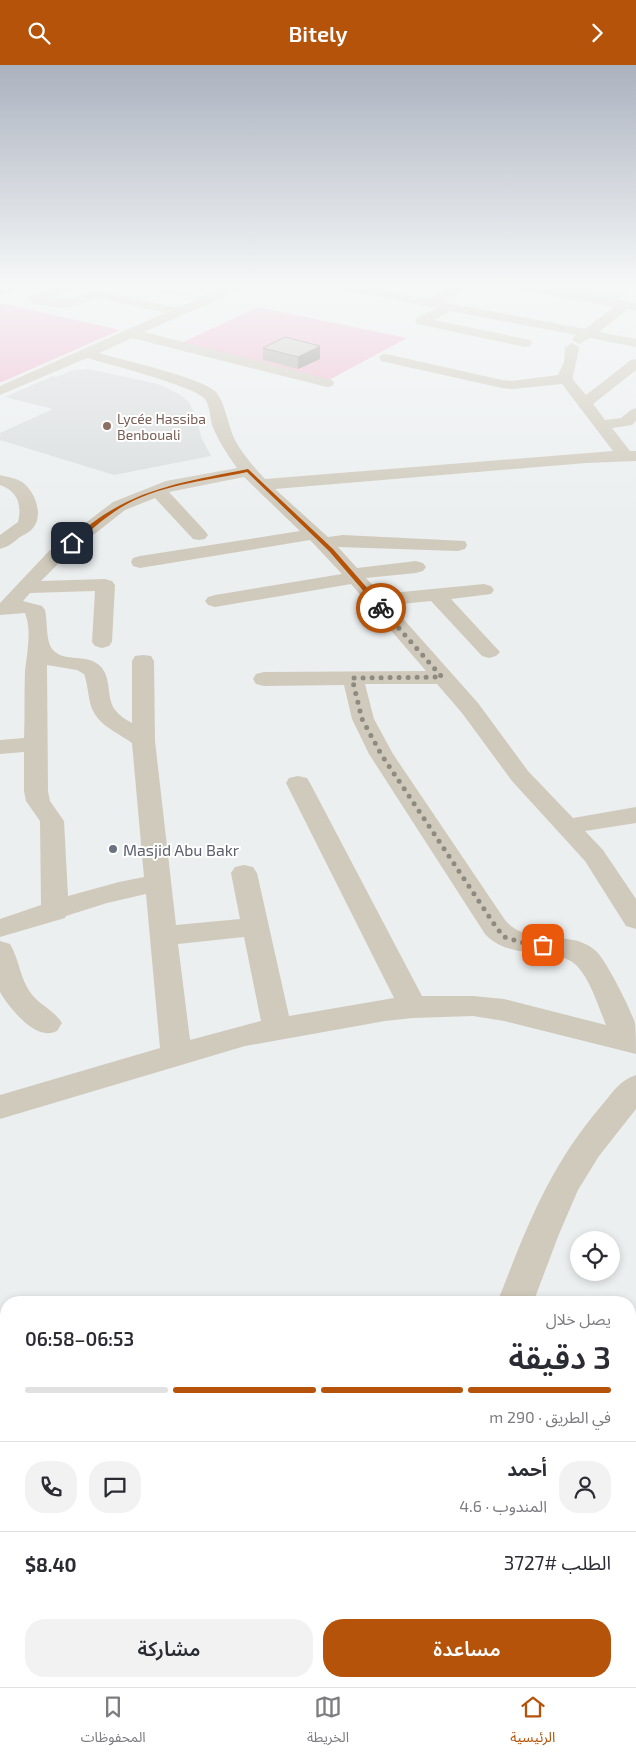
<!DOCTYPE html>
<html lang="ar">
<meta charset="utf-8">
<style>
:root{--surface:#fff;--page:#f2f2f3;--text:#2b2b33;--muted:#7c7c81;--line:#e1e1e2;--accent:#b45309}
body{margin:0;font-family:"Exo 2","Noto Sans Arabic",sans-serif;background:var(--page);color:var(--text);direction:rtl;height:100vh;display:flex;flex-direction:column;font-size:19px;white-space:nowrap}
*{box-sizing:border-box;margin:0}
p{font-size:16px;color:var(--muted)}
.icon{flex:none;width:28px;height:28px;fill:none;stroke:currentColor;stroke-width:2;stroke-linecap:round;stroke-linejoin:round}
.map{position:relative;flex:1;overflow:hidden;direction:ltr}
.details{position:absolute;left:0px;top:1231px;width:636px;height:391px;display:flex;flex-direction:column;background:var(--surface);border-radius:20px 20px 0 0;box-shadow:0 2px 8px #0003;direction:rtl}
.details>*{flex:none}
.buttons{position:absolute;left:570px;top:1166px;display:grid;gap:10px}
.buttons a{display:grid;place-items:center;width:50px;height:50px;border-radius:50%;background:var(--surface);box-shadow:0 2px 8px #0003;font-size:25px}
.pin{position:absolute;display:grid;place-items:center;width:42px;height:42px;color:#fff;margin:-21px;border-radius:10px;box-shadow:0 2px 8px #0006}
.courier{position:absolute;display:grid;place-items:center;width:50px;height:50px;margin:-25px;border:4px solid #b45309;border-radius:50%;background:#fff;color:#222;box-shadow:0 1px 6px #0007}
.overview em{font-style:normal;font-weight:600}
.overview div{display:flex;flex-direction:column-reverse}
.overview{display:flex;align-items:center;justify-content:space-between;height:85px;padding:0 25px}
h1{font-size:32px;font-weight:600;line-height:38px}
.bar{display:grid;grid-template-columns:repeat(4,1fr);gap:8px 5px;align-content:center;height:60px;padding:0 25px}
.bar i{height:6px;border-radius:4px;background:var(--line)}
.bar .selected{background:var(--accent)}
.bar p{grid-column:span 4}
.line{display:flex;align-items:center;gap:12px;padding:0 25px;border-top:1px solid var(--line)}
.line div{flex:1}
.round{display:grid;place-items:center;flex:none;width:52px;height:52px;border-radius:20px;background:var(--page)}
.cta{display:flex;gap:10px;margin-top:auto;padding:10px 25px}
.cta a{flex:1;height:58px;border-radius:20px;background:var(--accent);color:#fff;font-size:20px;font-weight:600;line-height:58px;text-align:center}
.cta a+a{background:var(--page);color:var(--text)}
header{display:flex;justify-content:space-between;align-items:center;height:65px;padding:0 25px;background:var(--accent);color:#fff;font-size:22px;font-weight:600}
.tab-bar{display:flex;justify-content:space-around;align-items:center;height:70px;border-top:1px solid var(--line);background:var(--surface);font-size:14px;color:var(--muted)}
.tab-bar a{display:grid;justify-items:center;gap:2px}
.tab-bar .selected{color:var(--accent)}
.map>svg:first-child{display:block}
</style>
<header><svg class="icon" aria-label="forward" viewBox="0 0 24 24"><path d="M9 5l7 7-7 7"/></svg>Bitely<svg class="icon" aria-label="search" viewBox="0 0 24 24"><circle cx="10" cy="10" r="6"/><path d="M15 15l6 6"/></svg></header>
<div class="map">
<svg width="636" height="1622" viewBox="0 0 636 1622">
<rect width="100%" height="100%" fill="#eceff0"/>
<path fill="#dbdede" d="M123,221h92l-26,11z
M555,221h42l32,5 -12,8 -65,-11z
M88,304l70,15 21,10 10,8 8,16 4,19 10,19 -97,19 -114,-35v-7l53,-24 -48,-12 48,-21 3,1 18,-7z"/>
<path fill="#f1b7ce" d="M0,238l120,27 -118,52h-2z
M256,243l11,1 140,29 -78,42 -148,-37z"/>
<g fill="none" stroke-linecap="round" stroke-linejoin="round">
<path fill="#d0cabc" fill-rule="evenodd" d="M3,221h16l-2,3 -17,6v-8z
M61,221h16l-2,3 -25,9 20,1 27,-9 80,18 51,-22h16l-2,3 -98,43 188,48 2,3 -2,3 -5,1 -195,-49 -33,15c23,7 100,24 116,38 10,10 13,35 20,49 8,15 19,27 30,39l348,-28 -51,-67 -50,5 -10,-1 -121,-27 -2,-3 2,-3 5,-1 116,26 10,1 46,-6 6,-13 1,-15 7,-4 7,4c0,7 -7,30 -6,32 3,5 9,11 13,16l45,-35 5,-1v11l-43,34 12,16 16,-2 10,-8 5,-2v13l-4,4 -20,3 18,23h6v10l-50,2 -311,26 53,48 15,-2 122,6 2,4 -2,4 -7,2 -120,-4 19,21 59,-7 7,2 3,4 -3,4 -7,2 -50,5 15,16 103,-10 7,2 3,4 -3,4 -40,5 49,53 -4,4 -7,2 -7,-2 -51,-55 -40,4 87,98 50,68 45,47 63,-11v16l-51,8 18,19 33,49v30l-10,-3 -41,-65 -73,-80 -50,-68 -25,-29h-72l9,35 19,35 112,166c18,21 43,14 68,20 8,1 18,6 24,12 11,12 33,56 38,71 1,9 1,22 1,31l-132,-33 -31,-5 -60,2 -28,3 -140,25 -245,73v-24l160,-47 -14,-154 -39,9 -41,13 -1,2 -65,19v-18l41,-14 -1,-84 -14,-20 -2,-10v-39l-24,2v-14l24,-2c1,-22 0,-45 1,-67 2,-19 7,-40 0,-58l-25,2v-12l49,-52 64,-49 53,-21 71,-13c-10,-14 -19,-28 -25,-43 -2,-8 -2,-19 -7,-26 -10,-13 -98,-35 -118,-41l-87,37v-9l165,-73 -67,-15 -21,8 -15,2 -28,-4 -6,-4 1,-3zM244,412l56,54 -160,25 -7,2 -2,4 2,4 7,2 170,-28 32,34 -127,21 -7,2 -3,4 3,4 7,2 136,-23 75,87 -162,1 -8,2 -3,5 3,5 8,2 80,-1 8,34 17,35 116,180c25,28 74,12 92,32 14,15 21,40 29,59l-102,-26 -31,-3h-51l-112,-213 -3,-5 -9,-2 -9,2 -3,5 108,215 -105,18 -32,-143 -4,-6 -9,-2 -9,2 -4,6 9,46 -64,6 -21,-184 -1,-80 -3,-5 -8,-1 -8,1 -3,5v62c-6,-3 -12,-7 -16,-12 -11,-13 -3,-34 -17,-46 -12,-11 -34,-3 -45,-14 -9,-8 -6,-30 -9,-41l-3,-4 -19,-5 7,-8 65,-2 -3,51 3,4 7,2 7,-2 3,-4 3,-57 -3,-4 -7,-2 -64,2 22,-22 62,-49 30,-12 38,41 6,1 6,-1 3,-4 -3,-4 -36,-39zM47,600l30,5 7,4c4,11 4,22 7,32 6,19 26,26 41,37l12,134 -25,5 -51,14 -4,-75 -14,-20 -2,-10zM244,872l17,84 -71,19 -12,-96z
M337,221h23l69,13 25,-13h15l-2,3 -24,13 142,27 29,-22 -93,-17 -6,-4h25l96,17v8l-8,-2 -29,23 37,7v8l-46,-9 -11,6 -7,-4 4,-5 -126,-24 -16,9 96,20 2,3 -2,3 -5,1 -108,-23 -2,-3 2,-3 19,-10 -93,-18z
M0,410c7,2 16,3 22,7 13,9 22,33 11,46 -3,4 -8,6 -13,9 -6,5 -12,10 -20,12v-14l18,-13c4,-17 0,-31 -18,-37z
M0,876l10,3c9,15 10,34 20,48 9,13 24,18 32,31l-5,8c-3,1 -7,3 -11,2 -17,-1 -38,-27 -46,-41z
M636,1010v34l-37,47 -21,34 -19,44 -26,69h-36c30,-76 51,-135 105,-198 11,-13 18,-25 34,-30z
M304,1616h46l-2,6h-47z"/>
</g>
<path fill="#b3b1aa" d="M320,281v13l-22,10 -35,-9v-12z"/>
<path fill="#92908b" d="M320,281v13l-22,10v-12z"/>
<path fill="#d0cec6" stroke="#92908b" d="M285,272l35,9 -22,11 -35,-9z"/>
<linearGradient id="sky" x2="0" y2="1"><stop stop-color="#abb2bf"/><stop offset="0.49" stop-color="#f6f8f8"/><stop offset="1" stop-color="#f6f8f8" stop-opacity="0"/></linearGradient>
<rect width="636" height="448" fill="url(#sky)"/>
<path fill="#b45309" d="M248,404l85,80 50,57v3h-4l-50,-58 -82,-79c-42,9 -90,13 -127,36 -16,10 -31,24 -46,36l-5,-1c54,-53 109,-60 179,-74z"/>
<g fill="none" stroke-linecap="round" stroke-linejoin="round">
<path stroke="#8e8a80" stroke-width="5" stroke-dasharray="0 9" d="M381,543l61,69 -90,1 10,41 19,35 115,173 8,10 24,7 15,1"/>
</g>
<circle fill="#8d6e63" stroke="#fff" stroke-width="2" cx="107" cy="361" r="5"/>
<circle fill="#6b7280" stroke="#fff" stroke-width="2" cx="113" cy="784" r="5"/>
<g text-anchor="middle" dominant-baseline="central" stroke-width="4" stroke-linejoin="round" paint-order="stroke">
<g font-size="14" fill="#785e54" stroke="#fff" text-anchor="start">
<text x="117" y="353">Lycée Hassiba<tspan x="117" dy="16">Benbouali</tspan></text>
</g>
<g font-size="16" fill="#5b616d" stroke="#fff" text-anchor="start">
<text x="123" y="784">Masjid Abu Bakr</text>
</g>
</g>
</svg>
<div class="buttons">
<a><svg class="icon" aria-label="locate" viewBox="0 0 24 24"><circle cx="12" cy="12" r="6"/><path d="M12 2v4M12 18v4M2 12h4M18 12h4"/></svg></a>
</div>
<div class="pin" style="left:543px;top:880px;background:#ea580c"><svg class="icon" aria-label="bag" viewBox="0 0 24 24"><path d="M5 8h14l-1 12H6zM9 8a3 3 0 0 1 6 0"/></svg></div>
<div class="pin" style="left:72px;top:478px;background:#1f2937"><svg class="icon" aria-label="home" viewBox="0 0 24 24"><path d="M3 11l9-7 9 7M6 9v11h12V9"/></svg></div>
<div class="courier" style="left:381px;top:543px"><svg class="icon" aria-label="bike" viewBox="0 0 24 24"><circle cx="6" cy="16" r="4"/><circle cx="18" cy="16" r="4"/><path d="M6 16l4-8h5l3 8M10 8l3 8H6M13 5h3"/></svg></div>
<section class="details">
<div class="overview"><div><h1>3 دقيقة</h1><p>يصل خلال</p></div><em>06:53–06:58</em></div>
<div class="bar"><i class="selected"></i><i class="selected"></i><i class="selected"></i><i></i><p>في الطريق · 290 m</p></div>
<div class="line" style="height:90px"><a class="round"><svg class="icon" aria-label="person" viewBox="0 0 24 24"><circle cx="12" cy="8" r="4"/><path d="M4 21q1-7 8-7t8 7"/></svg></a><div><b>أحمد</b><p>المندوب · 4.6</p></div><a class="round"><svg class="icon" aria-label="chat" viewBox="0 0 24 24"><path d="M4 5h16v11H9l-5 4z"/></svg></a><a class="round"><svg class="icon" aria-label="phone" viewBox="0 0 24 24"><path d="M5 4h4l2 5-3 2q2 4 5 5l2-3 5 2v4C11 20 4 13 5 4z"/></svg></a></div>
<div class="line" style="height:65px"><div>الطلب #3727</div><b>$8.40</b></div>
<div class="cta"><a>مساعدة</a><a>مشاركة</a></div>
</section>
</div>
<nav class="tab-bar">
<a class="selected"><svg class="icon" aria-label="home" viewBox="0 0 24 24"><path d="M3 11l9-7 9 7M6 9v11h12V9"/></svg>الرئيسية</a>
<a><svg class="icon" aria-label="map" viewBox="0 0 24 24"><path d="M3 6l6-2 6 2 6-2v14l-6 2-6-2-6 2zM9 4v14M15 6v14"/></svg>الخريطة</a>
<a><svg class="icon" aria-label="saved" viewBox="0 0 24 24"><path d="M7 4h10v16l-5-4-5 4z"/></svg>المحفوظات</a>
</nav>
